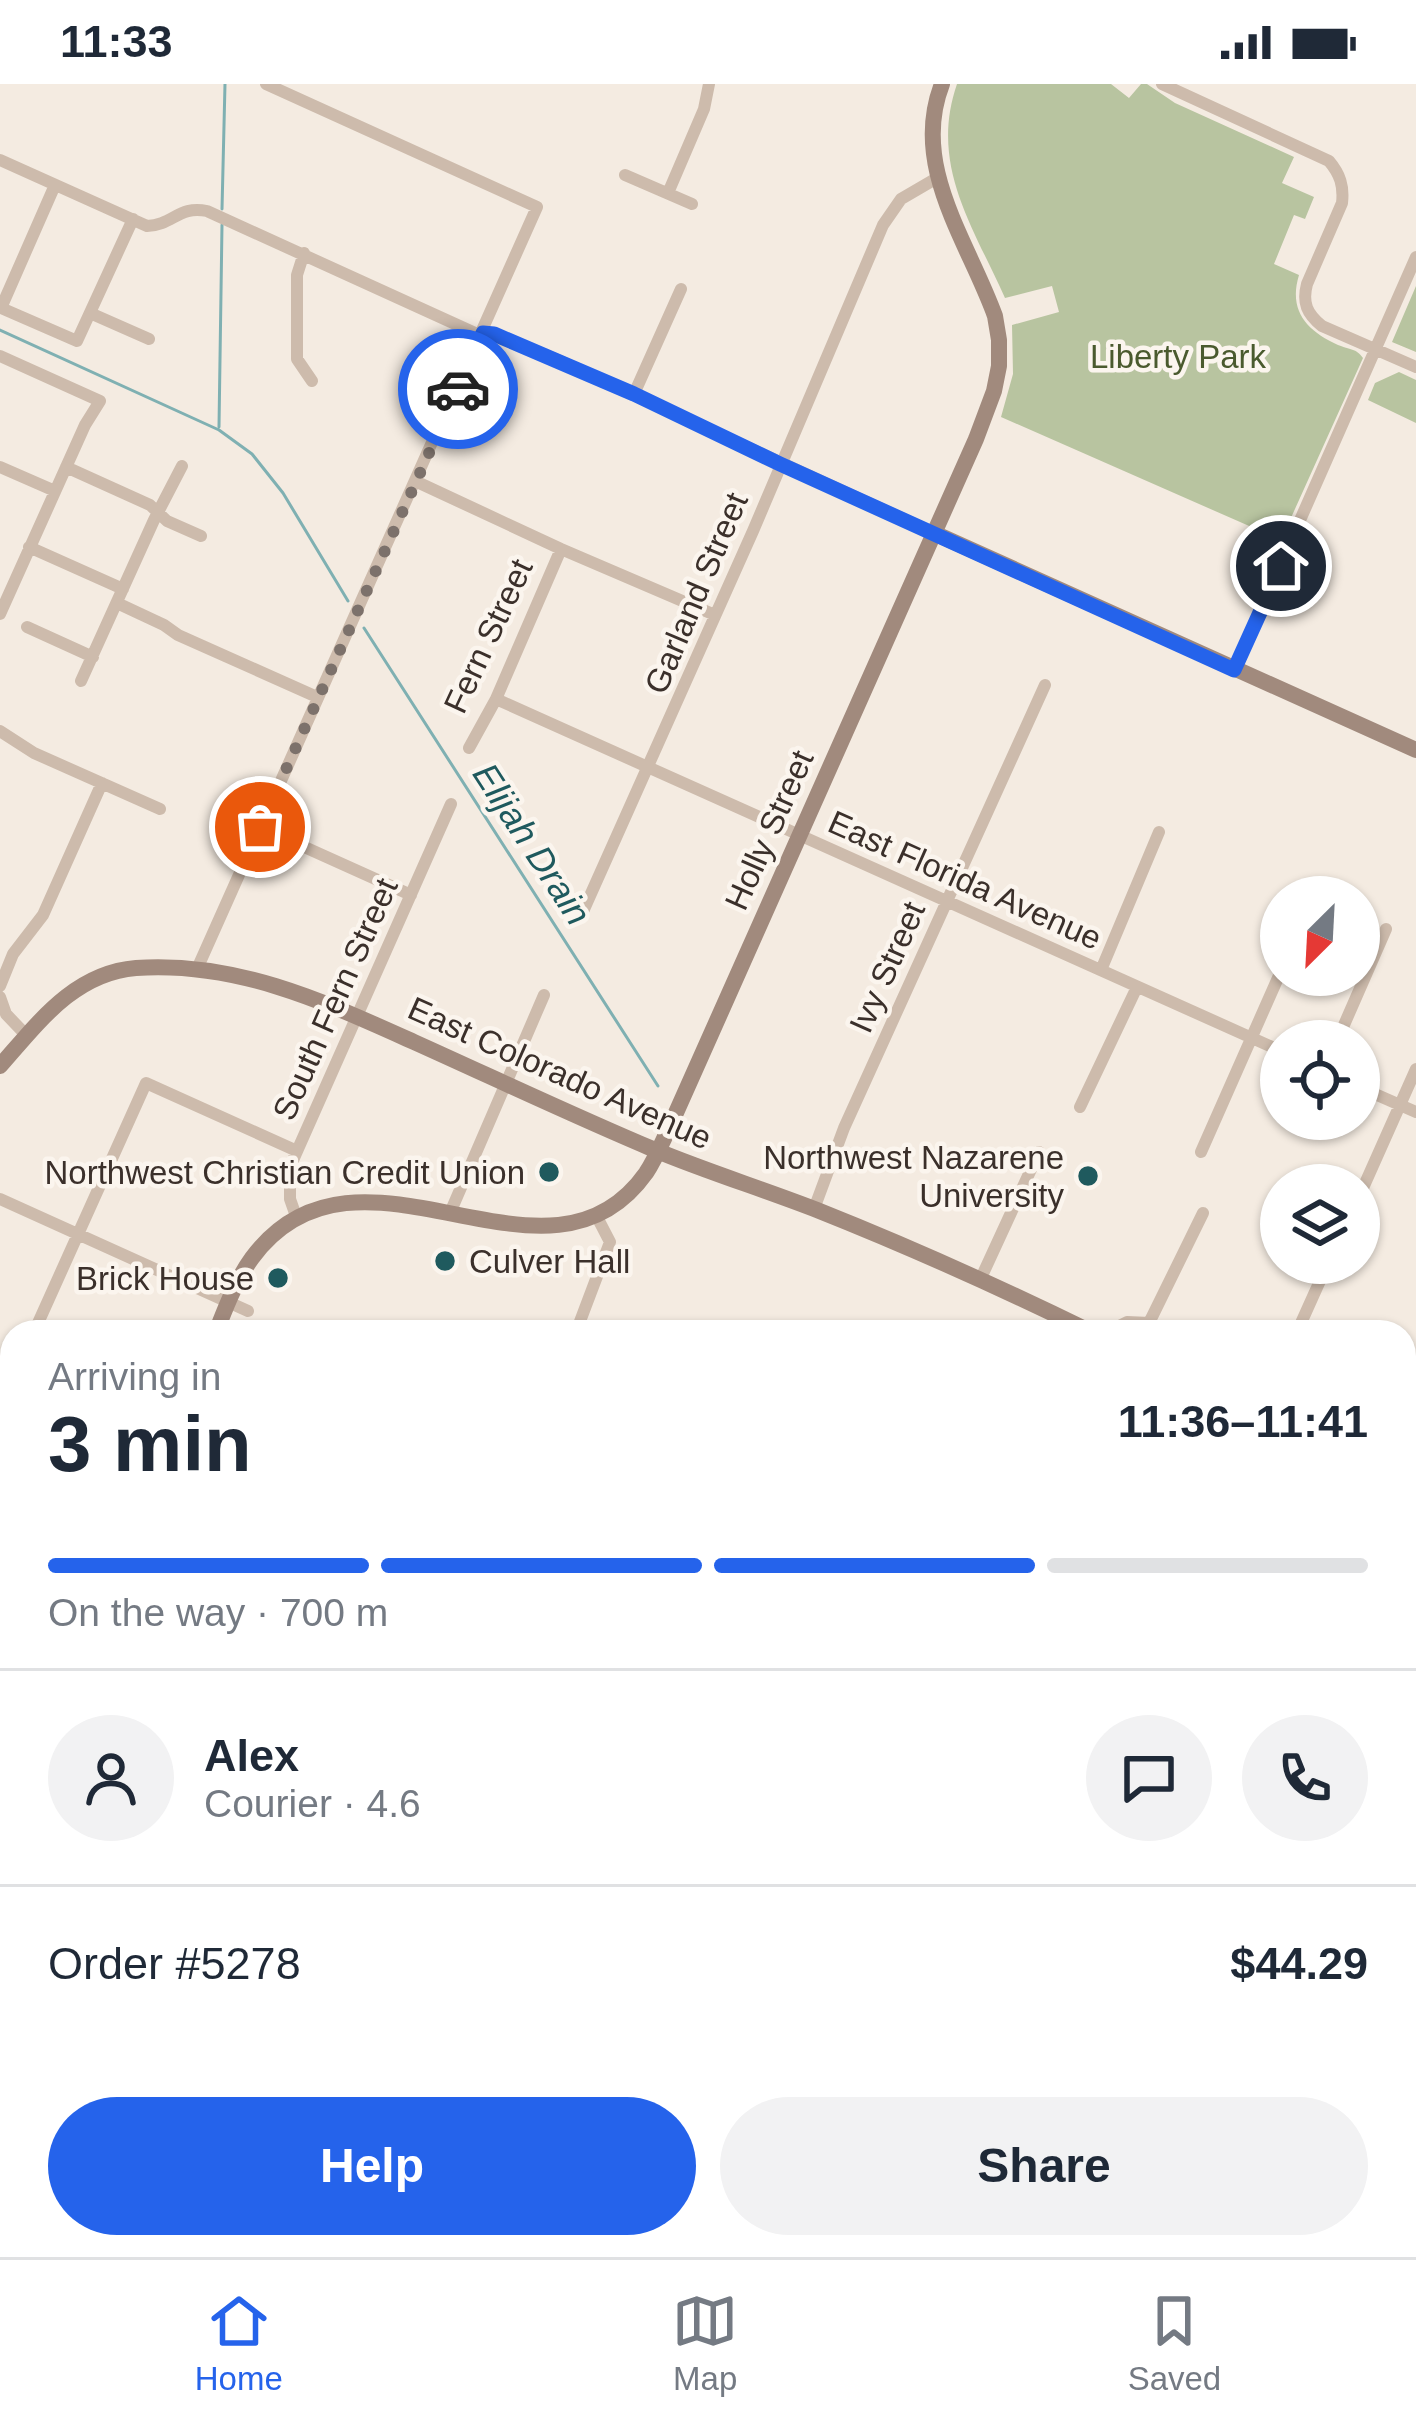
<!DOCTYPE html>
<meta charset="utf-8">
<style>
:root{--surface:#fff;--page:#f2f2f3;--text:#1f2937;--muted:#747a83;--line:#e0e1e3;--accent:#2563eb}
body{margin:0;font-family:Arial,sans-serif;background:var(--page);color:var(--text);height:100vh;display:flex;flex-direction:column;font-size:45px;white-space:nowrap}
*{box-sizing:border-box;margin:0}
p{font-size:39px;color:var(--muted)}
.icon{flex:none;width:66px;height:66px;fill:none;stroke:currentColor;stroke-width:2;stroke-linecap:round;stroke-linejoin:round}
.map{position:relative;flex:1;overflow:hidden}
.side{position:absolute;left:0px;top:1236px;width:1416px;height:939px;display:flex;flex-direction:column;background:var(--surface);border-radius:36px 36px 0 0;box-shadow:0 3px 9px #0004}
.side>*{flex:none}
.needle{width:78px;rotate:204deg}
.fabs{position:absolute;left:1260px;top:792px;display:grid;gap:24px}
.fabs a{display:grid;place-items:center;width:120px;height:120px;border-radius:50%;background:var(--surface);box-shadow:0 3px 9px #0004;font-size:60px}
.pin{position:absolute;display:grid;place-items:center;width:102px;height:102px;color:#fff;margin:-51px;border:6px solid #fff;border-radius:50%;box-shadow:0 3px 12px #0007}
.courier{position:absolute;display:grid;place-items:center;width:120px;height:120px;margin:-60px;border:9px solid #2563eb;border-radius:50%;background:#fff;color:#222;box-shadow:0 3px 15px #0007}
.overview em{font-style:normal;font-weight:800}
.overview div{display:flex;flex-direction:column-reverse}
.overview{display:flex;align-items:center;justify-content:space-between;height:204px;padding:0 48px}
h1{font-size:78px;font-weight:800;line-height:90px}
.bar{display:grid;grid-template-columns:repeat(4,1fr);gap:18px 12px;align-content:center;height:144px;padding:0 48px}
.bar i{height:15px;border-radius:9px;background:var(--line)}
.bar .on{background:var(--accent)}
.bar p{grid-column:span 4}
.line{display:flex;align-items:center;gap:30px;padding:0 48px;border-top:3px solid var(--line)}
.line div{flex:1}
.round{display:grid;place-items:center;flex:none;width:126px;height:126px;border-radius:63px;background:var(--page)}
.button{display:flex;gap:24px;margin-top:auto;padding:24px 48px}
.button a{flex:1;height:138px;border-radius:72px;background:var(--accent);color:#fff;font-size:48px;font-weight:800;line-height:138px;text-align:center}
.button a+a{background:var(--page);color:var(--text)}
.status{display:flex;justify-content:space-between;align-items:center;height:84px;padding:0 60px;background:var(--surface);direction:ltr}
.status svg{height:33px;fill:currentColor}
.dock{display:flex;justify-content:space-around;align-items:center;height:168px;border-top:3px solid var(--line);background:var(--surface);font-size:33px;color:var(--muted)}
.dock a{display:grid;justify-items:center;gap:6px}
.dock .on{color:var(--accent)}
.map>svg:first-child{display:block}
</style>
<div class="status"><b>11:33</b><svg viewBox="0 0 49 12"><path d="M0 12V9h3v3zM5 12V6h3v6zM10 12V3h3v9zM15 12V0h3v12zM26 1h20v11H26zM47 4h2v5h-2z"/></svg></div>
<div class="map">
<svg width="1416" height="2173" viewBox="0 0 1416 2173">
<rect width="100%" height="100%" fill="#f4ebe1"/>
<path fill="#b8c4a0" d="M957,0h154l18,14 12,-14h6l28,19 119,54 -12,26 32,14 -9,22 -11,-4 -20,49 25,11c-11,36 8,56 39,70 12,5 18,3 25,13l-82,182 -280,-123 12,-43 -1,-49 47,-13 -7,-26 -47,12c-32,-72 -76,-133 -48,-214z
M1416,202v66l-24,-10z
M1399,288l17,8v43l-48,-23 7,-17z"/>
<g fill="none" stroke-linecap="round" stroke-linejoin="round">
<path stroke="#7fb0b2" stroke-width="3" d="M222,125l3,-125
M0,246l219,100 33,24 31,39 65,108
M219,343l3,-202
M364,544l294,458"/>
<path stroke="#cdbbac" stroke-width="12" d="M1162,0l167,77c11,13 15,25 13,42l-35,81c-5,19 0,30 15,42l94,41
M0,76l147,66c26,-1 32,-21 60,-15l268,122 19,1 64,26 376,173
M625,91l67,29
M55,101l-54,123 76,33 56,-122
M668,109l36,-84 5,-25
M304,169l-7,22v84l15,22
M90,229l59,26
M0,272l100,45 -15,24 -85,189
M634,310l47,-105
M0,383l55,24
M66,383l84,38 17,16 34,15
M415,397l146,68 154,66
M29,463l94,42
M117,519l47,22 14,10 139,62
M27,543l66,30
M1234,586l182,-413
M81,597l73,-161 28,-54
M496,615l785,352
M0,647l34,22 126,56
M469,664l27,-49 65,-150
M260,743l151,68
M1313,813l2,-5
M581,832l172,-385 130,-306 18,-26 36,-21
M197,885l340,-762 -271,-123
M1101,886l58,-138
M0,902l13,-32 30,-39 59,-132
M0,913l6,17 21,22
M1337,957l49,-112
M1359,1003l57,25
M1080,1023l57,-120
M1201,1068l80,-181
M1359,1113l57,-128
M0,1115l248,112
M814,1125l30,-81 201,-443
M450,1129l94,-218
M297,1135l-7,-20v-32l161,-363
M981,1194l58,-126
M34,1248l112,-249 151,68
M576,1248l34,-90 -14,-27
M1116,1248l3,-6 8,-4 22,1 54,-110
M1297,1248l31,-69
M0,1325l12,-27
M1404,1386l12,6
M0,1477l12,6
M1404,1574l12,5
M0,1659l12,5
M0,1730l12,-27
M0,1840l12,5
M0,2021l12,6
M1404,2107l12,6
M0,2137l12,-27
M315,2163l22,10
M719,2163l22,10
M1122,2163l22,10
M526,2173l5,-10
M888,2173l5,-10
M1069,2173l4,-10"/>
<path stroke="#a18a7d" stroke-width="16" d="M934,449l482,217
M0,982c38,-43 74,-93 136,-98 101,-7 189,34 278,74 80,36 160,74 241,108 53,22 108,39 162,60 93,37 184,78 274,122
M216,1248c10,-25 20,-52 36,-74 107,-145 295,55 394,-85 10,-15 17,-33 25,-49l305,-685 18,-48 5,-25v-26l-4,-24c-27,-75 -85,-150 -53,-232
M1404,1750l12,6
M164,2173l4,-10"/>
<path stroke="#7d675c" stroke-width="18" d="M1404,1827l12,-26
M1239,2173l5,-10
M1256,2173l5,-10"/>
</g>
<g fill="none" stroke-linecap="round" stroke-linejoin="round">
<path stroke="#7c716b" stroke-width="12" stroke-dasharray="0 21.6" d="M260,743l198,-438"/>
<path stroke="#2563eb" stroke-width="15" d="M458,305l25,-56 11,1 140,60 146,70 454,206 47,-104"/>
</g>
<g fill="#1f5a5e" stroke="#fbf5ee" stroke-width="4.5">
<circle cx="549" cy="1088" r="12"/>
<circle cx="1088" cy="1092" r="12"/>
<circle cx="445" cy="1177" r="12"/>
<circle cx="278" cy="1194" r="12"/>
</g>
<g text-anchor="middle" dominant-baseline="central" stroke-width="9" stroke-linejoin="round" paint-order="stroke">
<g font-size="33" fill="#4a5a2e" stroke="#fbf5ee">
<text x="1178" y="272">Liberty Park</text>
</g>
<g font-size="33" fill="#3b302b" stroke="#fbf5ee">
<text transform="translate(696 509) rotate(-67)">Garland Street</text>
<text transform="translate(488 552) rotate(-65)">Fern Street</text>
<text transform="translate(769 746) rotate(-66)">Holly Street</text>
<text transform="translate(965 796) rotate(24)">East Florida Avenue</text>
<text transform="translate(887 883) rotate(-66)">Ivy Street</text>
<text transform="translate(335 915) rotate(-66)">South Fern Street</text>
<text transform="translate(560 989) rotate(24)">East Colorado Avenue</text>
</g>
<g font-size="33" fill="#3b302b" stroke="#fbf5ee" text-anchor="end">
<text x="1064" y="1073">Northwest Nazarene<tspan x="1064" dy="38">University</tspan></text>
<text x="525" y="1088">Northwest Christian Credit Union</text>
<text x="469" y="1177" text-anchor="start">Culver Hall</text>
<text x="254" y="1194">Brick House</text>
</g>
<g font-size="36" font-style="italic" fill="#1f5a5e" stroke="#fbf5ee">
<text transform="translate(532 760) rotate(57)">Elijah Drain</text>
</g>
</g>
</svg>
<div class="fabs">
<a><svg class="needle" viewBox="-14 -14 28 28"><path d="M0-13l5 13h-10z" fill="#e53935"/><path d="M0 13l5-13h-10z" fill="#747a83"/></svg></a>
<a><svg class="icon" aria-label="locate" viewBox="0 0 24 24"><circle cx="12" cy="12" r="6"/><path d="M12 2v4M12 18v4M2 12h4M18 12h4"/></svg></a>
<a><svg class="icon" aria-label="layers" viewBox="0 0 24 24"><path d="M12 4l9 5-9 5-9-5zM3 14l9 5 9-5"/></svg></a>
</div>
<div class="pin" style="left:260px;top:743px;background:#ea580c"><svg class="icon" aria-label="bag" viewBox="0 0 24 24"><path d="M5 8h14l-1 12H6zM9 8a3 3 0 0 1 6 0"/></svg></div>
<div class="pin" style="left:1281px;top:482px;background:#1f2937"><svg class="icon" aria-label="home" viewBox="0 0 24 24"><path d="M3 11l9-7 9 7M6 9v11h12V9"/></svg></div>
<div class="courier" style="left:458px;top:305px"><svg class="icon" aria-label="car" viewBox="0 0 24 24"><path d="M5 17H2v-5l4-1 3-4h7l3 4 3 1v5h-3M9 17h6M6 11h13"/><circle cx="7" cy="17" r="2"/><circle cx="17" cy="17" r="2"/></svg></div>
<section class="side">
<div class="overview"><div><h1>3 min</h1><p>Arriving in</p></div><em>11:36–11:41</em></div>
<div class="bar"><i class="on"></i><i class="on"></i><i class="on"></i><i></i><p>On the way · 700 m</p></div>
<div class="line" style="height:216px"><a class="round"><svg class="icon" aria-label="person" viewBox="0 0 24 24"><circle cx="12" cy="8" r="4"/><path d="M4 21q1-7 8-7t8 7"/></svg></a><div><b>Alex</b><p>Courier · 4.6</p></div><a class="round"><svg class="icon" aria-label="chat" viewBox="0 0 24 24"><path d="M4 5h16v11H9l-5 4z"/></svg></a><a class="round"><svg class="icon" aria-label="phone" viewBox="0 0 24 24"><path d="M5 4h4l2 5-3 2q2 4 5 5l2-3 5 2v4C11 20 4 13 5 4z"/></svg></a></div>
<div class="line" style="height:156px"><div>Order #5278</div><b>$44.29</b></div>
<div class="button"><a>Help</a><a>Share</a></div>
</section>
</div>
<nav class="dock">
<a class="on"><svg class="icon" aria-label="home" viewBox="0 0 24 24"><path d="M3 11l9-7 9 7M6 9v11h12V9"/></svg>Home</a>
<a><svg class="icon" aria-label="map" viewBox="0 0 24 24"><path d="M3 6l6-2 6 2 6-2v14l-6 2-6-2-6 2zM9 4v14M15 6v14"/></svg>Map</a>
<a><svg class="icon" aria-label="saved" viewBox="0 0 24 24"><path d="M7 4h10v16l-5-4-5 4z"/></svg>Saved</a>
</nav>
